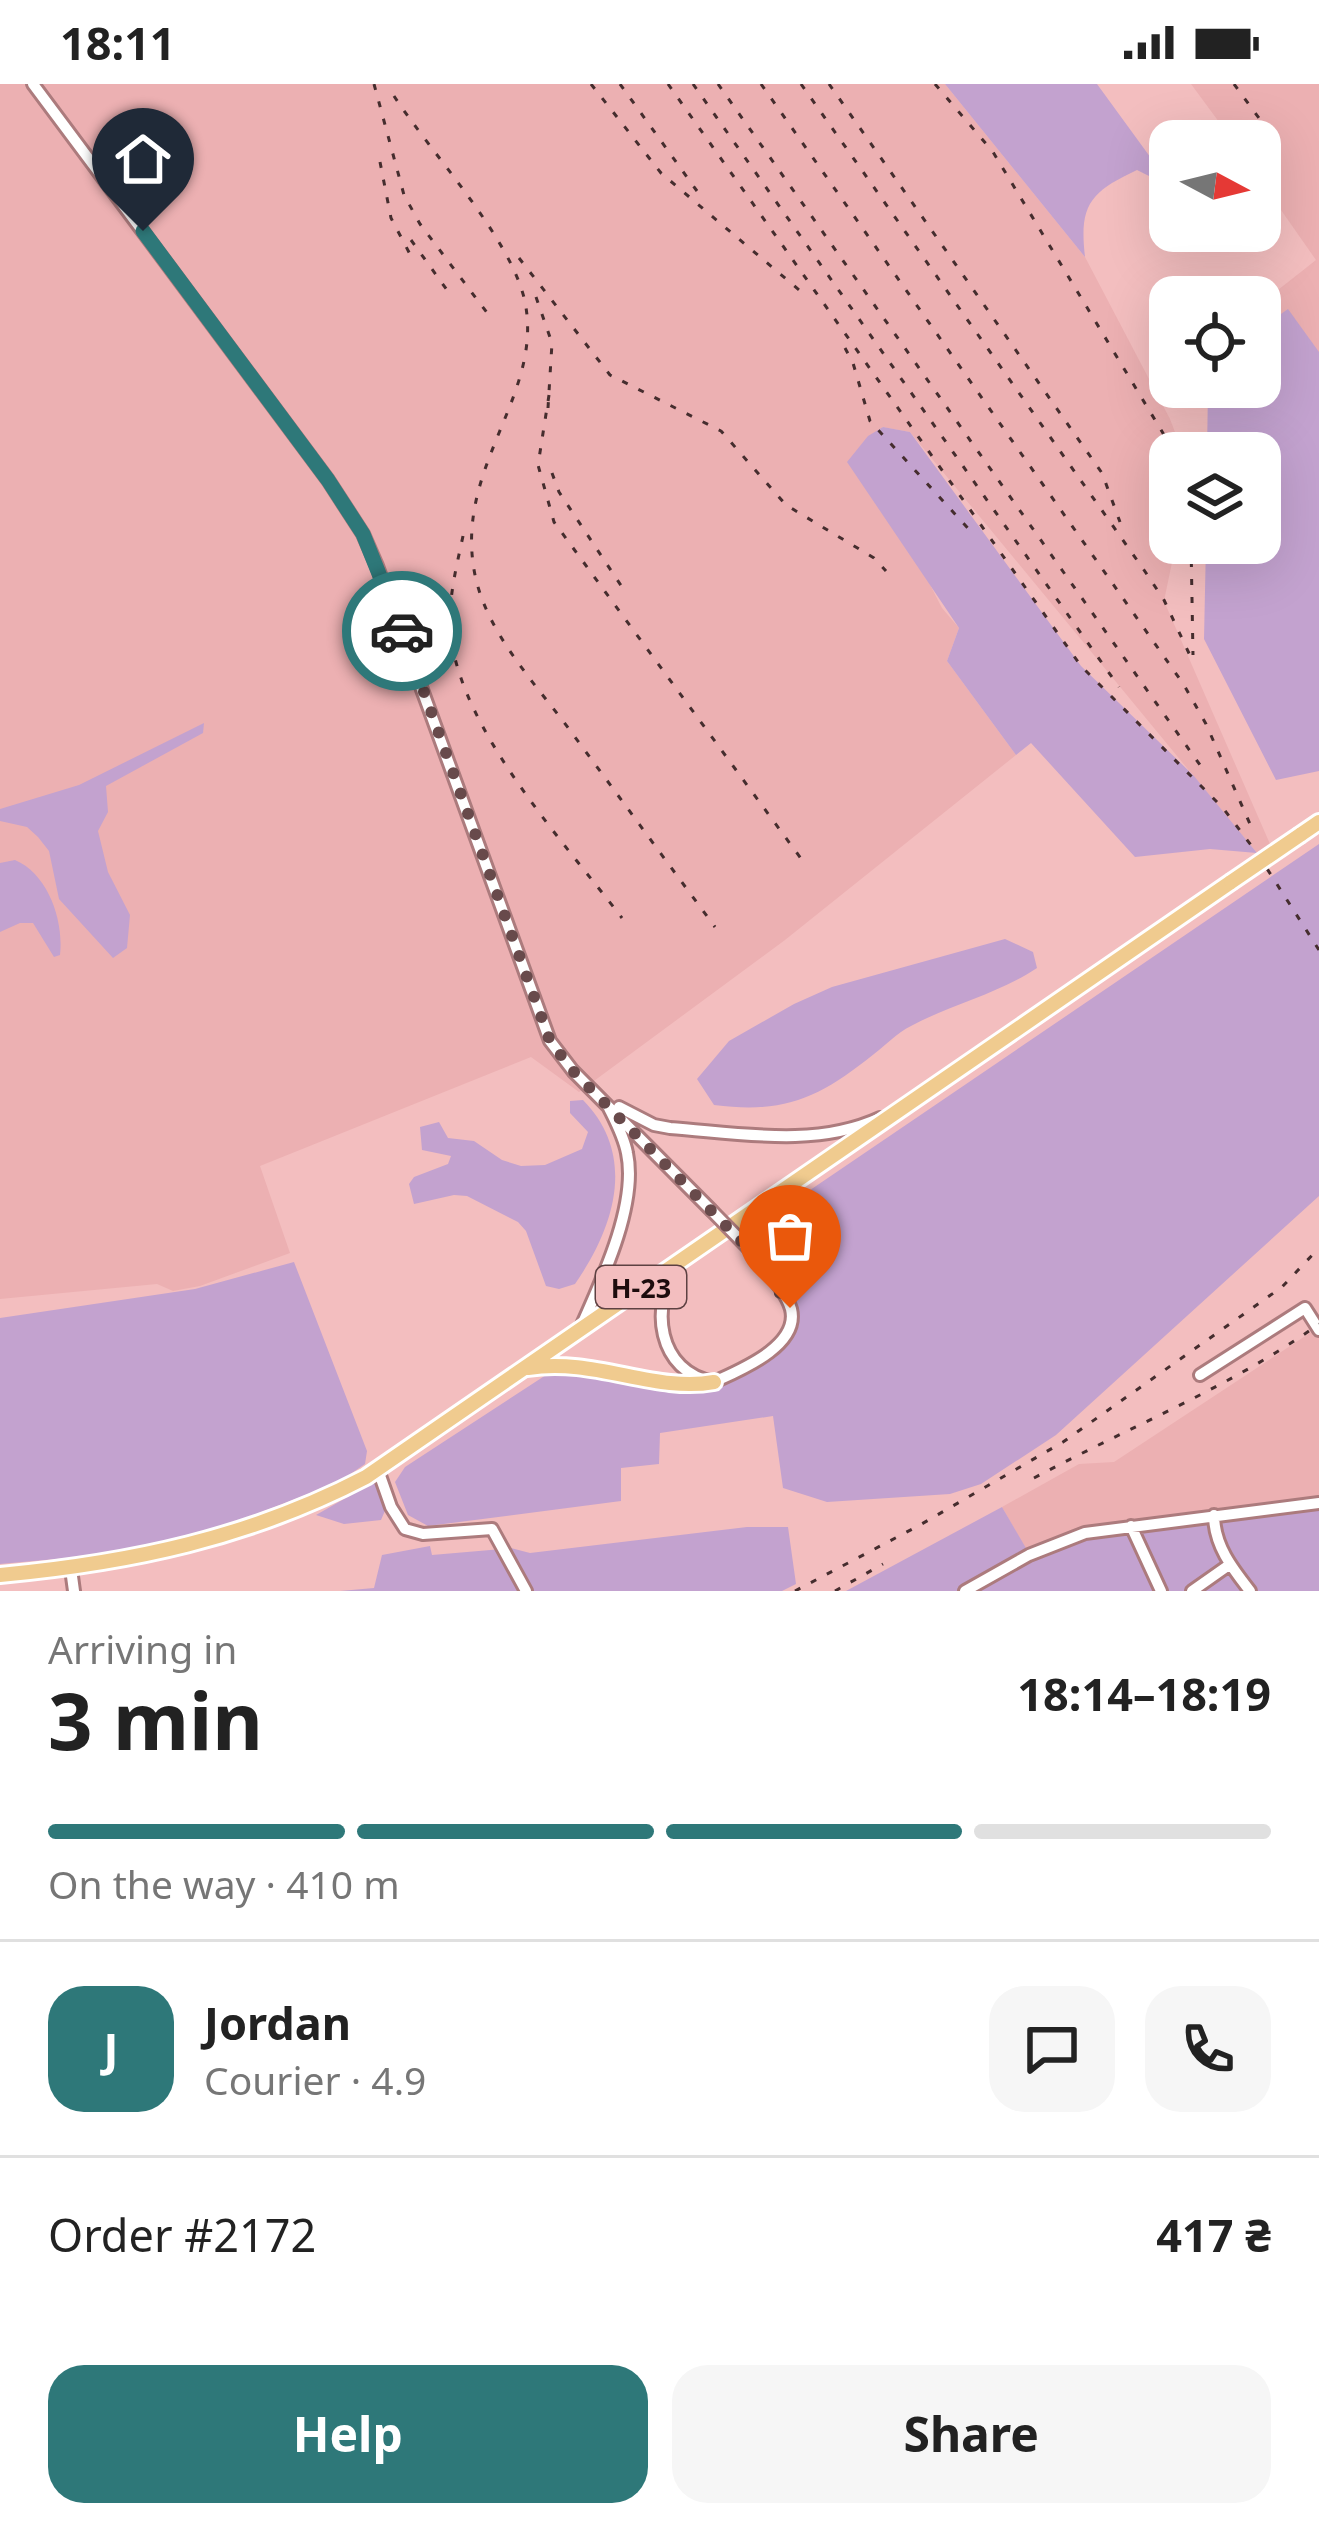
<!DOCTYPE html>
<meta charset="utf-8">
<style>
:root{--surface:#fff;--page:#f6f6f6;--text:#222;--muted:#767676;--line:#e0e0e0;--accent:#2e7879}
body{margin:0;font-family:"Noto Sans",sans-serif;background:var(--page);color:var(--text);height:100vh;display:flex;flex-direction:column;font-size:45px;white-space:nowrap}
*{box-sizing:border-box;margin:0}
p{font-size:39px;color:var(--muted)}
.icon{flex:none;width:66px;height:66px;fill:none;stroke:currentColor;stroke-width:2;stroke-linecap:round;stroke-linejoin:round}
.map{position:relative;height:1507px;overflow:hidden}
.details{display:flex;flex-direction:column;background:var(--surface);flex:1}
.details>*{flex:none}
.needle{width:78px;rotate:97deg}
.fabs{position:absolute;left:1149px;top:36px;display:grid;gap:24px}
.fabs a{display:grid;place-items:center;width:132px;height:132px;border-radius:24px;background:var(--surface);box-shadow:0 12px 48px #0002;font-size:60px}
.pin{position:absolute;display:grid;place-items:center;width:102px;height:102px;color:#fff;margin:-123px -51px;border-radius:50% 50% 50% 0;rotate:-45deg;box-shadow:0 0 12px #0007}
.pin .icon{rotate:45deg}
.courier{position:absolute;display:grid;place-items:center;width:120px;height:120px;margin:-60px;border:9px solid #2e7879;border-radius:50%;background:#fff;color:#222;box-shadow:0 3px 15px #0007}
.summary em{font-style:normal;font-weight:700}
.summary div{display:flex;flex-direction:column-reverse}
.summary{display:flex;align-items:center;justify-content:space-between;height:204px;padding:0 48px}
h1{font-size:78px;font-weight:700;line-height:90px}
.bar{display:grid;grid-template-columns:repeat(4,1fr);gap:18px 12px;align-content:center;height:144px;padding:0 48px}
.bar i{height:15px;border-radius:9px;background:var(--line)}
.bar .active{background:var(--accent)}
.bar p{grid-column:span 4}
.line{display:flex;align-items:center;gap:30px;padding:0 48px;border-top:3px solid var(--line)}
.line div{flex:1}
.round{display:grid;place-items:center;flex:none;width:126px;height:126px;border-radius:36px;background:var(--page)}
.button{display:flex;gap:24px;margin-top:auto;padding:24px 48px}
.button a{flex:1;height:138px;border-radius:36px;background:var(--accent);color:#fff;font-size:48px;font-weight:700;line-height:138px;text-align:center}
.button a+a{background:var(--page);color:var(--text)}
.status{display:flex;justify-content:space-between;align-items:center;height:84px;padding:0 60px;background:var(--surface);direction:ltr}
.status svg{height:33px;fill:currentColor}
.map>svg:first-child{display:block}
</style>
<div class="status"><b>18:11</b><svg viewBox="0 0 49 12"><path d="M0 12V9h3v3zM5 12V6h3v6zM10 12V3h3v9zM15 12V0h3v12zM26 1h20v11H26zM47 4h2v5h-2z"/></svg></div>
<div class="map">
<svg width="1319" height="1507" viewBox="0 0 1319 1507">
<rect width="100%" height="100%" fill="#f3bebf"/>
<path fill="#ecb0b2" d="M0,0h945l140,173 85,162 13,34h-13v90h6l-12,58 106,243 -13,9 -347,-421 -28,-5 42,146 18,35 17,20 -12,33 69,94 -231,185 -206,152 -48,-35 -271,109 30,87 -90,33 -27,5 -16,-7 -157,15z
M1191,0h128v275l-36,-46 -23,16v-25l56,-44 -56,-80v-39h-27z
M1319,1243v176l-290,52 -27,-48 77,-43 35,-2z"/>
<path fill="#c3a2cf" d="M945,0h152l59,81 -7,11 -12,-6c-47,22 -58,35 -52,87z
M1288,225l31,43v419l-43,9 -72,-141 2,-96h54v-90h-53l1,-66h52v-58z
M883,343l27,5 171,234 113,110 63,77 -47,-4 -75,8 -104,-114 -15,12 -69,-94 12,-33 -112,-166 21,-26z
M204,639l-1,10 -97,53 2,26 -10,19 10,41 22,43 -3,33 -14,10 -54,-59 -10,-48 -11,-14 -11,-10 -27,-6v-12l79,-24z
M1319,760v352l-263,239 -75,49 -31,10 -123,8 -44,-14 -10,-72 -113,17 -1,31 -38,4v33l-193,25 -20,-11 -13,-33 10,-15 141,-92c48,-9 91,13 138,17 34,3 116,-37 114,-77 -2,-28 -35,-56 -51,-77l3,-7z
M15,776c33,14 49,60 45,95l-6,2 -21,-34h-13l-20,9v-69z
M1005,855l28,13 4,16c-39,26 -85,36 -126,58 -14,7 -25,19 -37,28 -55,44 -89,60 -160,51l-17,-26 32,-38 65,-37 38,-17z
M583,1016c55,56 31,128 -8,184l-16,5 -13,-3 -20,-55 -8,-9 -51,-26 -13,-1 -40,9 -5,-20 5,-7 34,-13 3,-8 -29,-6 -2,-23 19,-5 9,16 26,3 28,19 19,6 24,-1 37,-16 6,-17 -18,-19v-12z
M294,1178l73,189 -2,13 -26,18 -124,48 -91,23 -124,11v-246l195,-29z
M372,1399h5l10,23 -6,14 -37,4 -28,-9z
M1319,1419v88h-473l156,-84 28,48 55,-22z
M747,1443h41l8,57 -14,7h-251l-24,-44 23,6z
M430,1462l2,9 70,-6 24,42h-186l34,-3 8,-33z"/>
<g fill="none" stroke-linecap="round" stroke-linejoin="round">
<defs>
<path id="minor" d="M33,0l295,396 35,54 14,32 173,475 23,30 138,139
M619,1023l35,18 16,3c69,5 145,20 210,-10
M679,1181c-31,40 -21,108 35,117 26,-12 86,-36 77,-73 -6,-20 -25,-38 -37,-55
M580,1245c21,-47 58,-124 47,-176 -3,-16 -11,-31 -18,-45
M1200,1291l105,-67 14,22
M378,1386l13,37 14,22 18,5 69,-5 34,62
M1214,1431c0,30 18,53 36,76
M1131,1442l30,65
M71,1485l3,22
M965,1507l64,-36 56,-22 234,-30
M1192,1507l37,-26"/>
<path id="major" d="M1300,751l19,-13
M528,1284c66,-11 127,25 186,14
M0,1491c130,-12 249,-37 366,-98l865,-595"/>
</defs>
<use href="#minor" stroke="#ac7b7d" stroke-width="16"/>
<use href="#major" stroke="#fff" stroke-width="20"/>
<use href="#minor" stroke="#fff" stroke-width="10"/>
<use href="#major" stroke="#f0cb8f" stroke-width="14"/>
<path stroke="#452d2e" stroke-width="3" stroke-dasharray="6 12" stroke-linecap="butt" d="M374,0l30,111 16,29 68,90
M591,0l70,89 144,122
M620,0l77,107
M668,0l413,582 142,142 34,45 62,97
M693,0l426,603
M718,0l482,681
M761,0l423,601 22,39 44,100
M801,0l343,486 20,30 30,64
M829,0l273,389 18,49
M935,0l58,68 182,301
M1234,0l44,60
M394,12c37,57 118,143 131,206 19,94 -72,165 -50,273 12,58 59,107 94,154 49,66 97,132 146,198
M380,78l11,56 21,40
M411,156l41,57
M519,174l91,117 111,56 65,74 88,53 12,13
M536,213l16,46 -4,65
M845,264l8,15 17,58 105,115
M549,311l-11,70 16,57 251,342
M552,389l7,19 65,98
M463,452c-7,33 -16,67 -12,101 12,96 113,205 171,281
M1191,459l2,112
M1034,1394c95,-51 197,-91 285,-154
M795,1507l125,-66 143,-83 219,-155 37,-39
M835,1507l48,-27"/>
<defs>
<path id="minor-bridge" d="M711,1126l43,44"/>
<path id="major-bridge" d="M1231,798l69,-47"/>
</defs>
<use href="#minor-bridge" stroke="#ac7b7d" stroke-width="16" stroke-linecap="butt"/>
<use href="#major-bridge" stroke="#fff" stroke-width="20" stroke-linecap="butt"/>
<use href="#minor-bridge" stroke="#fff" stroke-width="10"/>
<use href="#major-bridge" stroke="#f0cb8f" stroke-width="14"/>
</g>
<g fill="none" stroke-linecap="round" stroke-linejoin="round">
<path stroke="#684a4b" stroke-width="12" stroke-dasharray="0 21.6" d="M402,547l148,410 23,30 181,183 36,54"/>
<path stroke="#2e7879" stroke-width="15" d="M143,147l185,249 35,54 39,97"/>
</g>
<g text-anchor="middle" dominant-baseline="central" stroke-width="9" stroke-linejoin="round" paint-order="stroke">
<rect fill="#f3bebf" stroke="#5d4142" stroke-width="3" x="596" y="1182" width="90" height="42" rx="9"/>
<g font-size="27" font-weight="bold" fill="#1d0c0d">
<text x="641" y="1203">Н-23</text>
</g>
</g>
</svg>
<div class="fabs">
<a><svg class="needle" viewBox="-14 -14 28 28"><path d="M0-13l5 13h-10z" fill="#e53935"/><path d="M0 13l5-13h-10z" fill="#767676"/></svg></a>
<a><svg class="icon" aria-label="locate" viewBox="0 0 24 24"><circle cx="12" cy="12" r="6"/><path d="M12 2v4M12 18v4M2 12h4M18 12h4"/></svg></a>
<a><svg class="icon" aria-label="layers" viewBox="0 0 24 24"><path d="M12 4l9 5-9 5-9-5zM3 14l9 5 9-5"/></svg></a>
</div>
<div class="pin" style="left:790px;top:1224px;background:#ea580c"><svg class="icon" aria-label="bag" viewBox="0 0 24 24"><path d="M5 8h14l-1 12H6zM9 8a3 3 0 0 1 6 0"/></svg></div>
<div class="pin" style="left:143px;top:147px;background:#1f2937"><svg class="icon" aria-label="home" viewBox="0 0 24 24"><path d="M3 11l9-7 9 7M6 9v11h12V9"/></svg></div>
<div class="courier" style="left:402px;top:547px"><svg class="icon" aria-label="car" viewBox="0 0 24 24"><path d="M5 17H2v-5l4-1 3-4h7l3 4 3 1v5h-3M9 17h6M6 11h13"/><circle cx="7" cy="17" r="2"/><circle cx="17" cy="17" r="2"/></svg></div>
</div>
<section class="details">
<div class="summary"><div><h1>3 min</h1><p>Arriving in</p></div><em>18:14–18:19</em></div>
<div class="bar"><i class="active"></i><i class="active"></i><i class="active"></i><i></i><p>On the way · 410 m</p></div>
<div class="line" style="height:216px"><b class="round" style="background:var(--accent);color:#fff">J</b><div><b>Jordan</b><p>Courier · 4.9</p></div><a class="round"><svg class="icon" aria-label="chat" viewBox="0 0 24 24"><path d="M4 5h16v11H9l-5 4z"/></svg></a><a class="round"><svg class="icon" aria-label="phone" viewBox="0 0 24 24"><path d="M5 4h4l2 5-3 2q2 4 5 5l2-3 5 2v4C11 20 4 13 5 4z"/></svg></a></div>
<div class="line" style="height:156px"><div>Order #2172</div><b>417 ₴</b></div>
<div class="button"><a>Help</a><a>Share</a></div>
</section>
